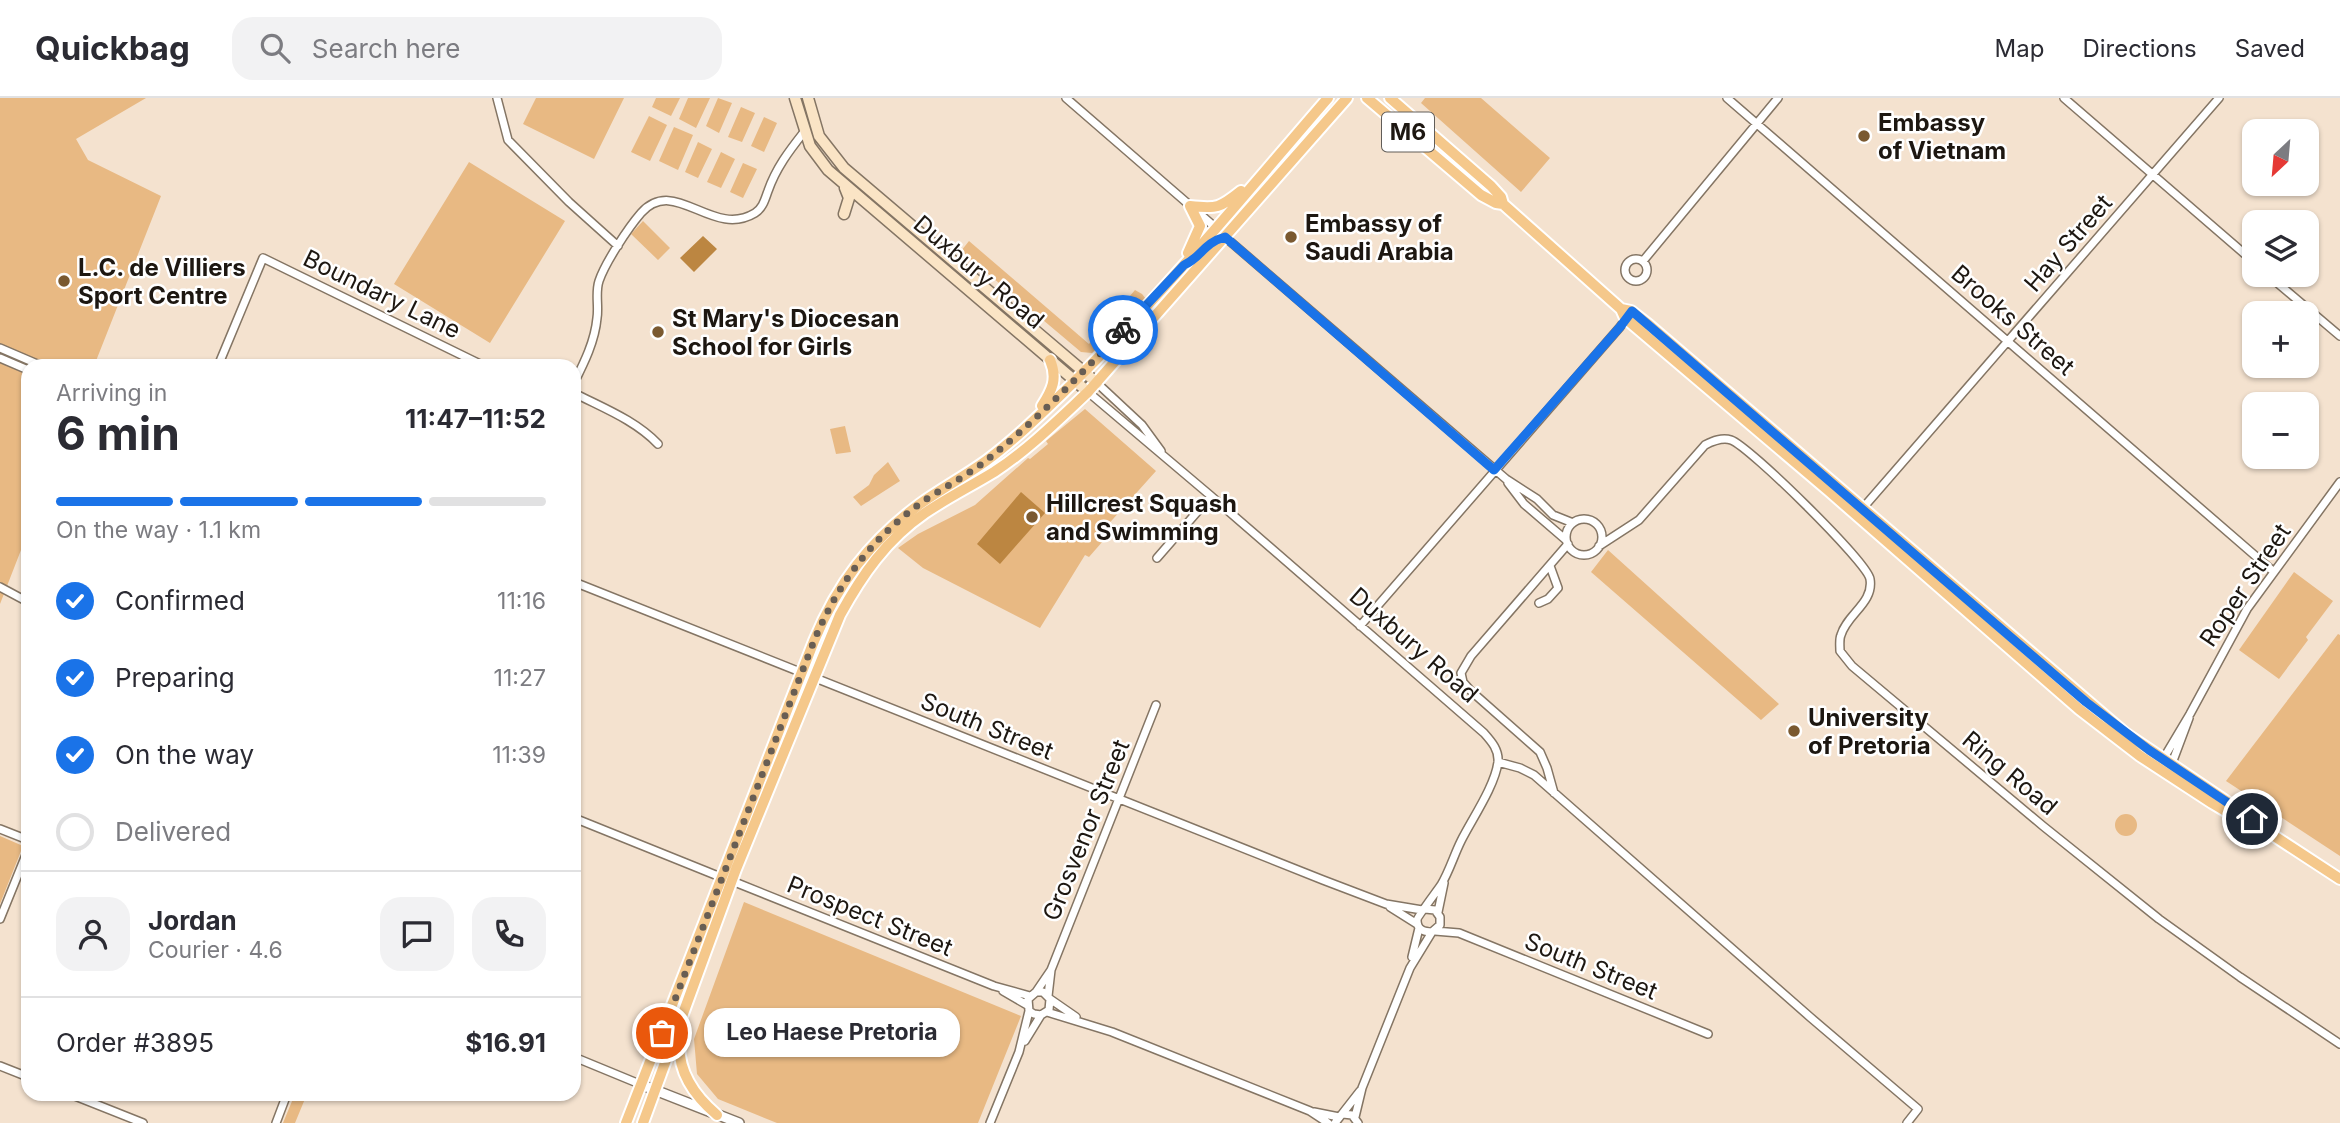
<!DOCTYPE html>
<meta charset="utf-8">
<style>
:root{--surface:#fff;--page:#f2f2f3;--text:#2b2b33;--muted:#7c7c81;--line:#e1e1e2;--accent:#1a73e8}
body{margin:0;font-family:Inter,sans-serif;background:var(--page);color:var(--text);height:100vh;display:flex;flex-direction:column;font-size:26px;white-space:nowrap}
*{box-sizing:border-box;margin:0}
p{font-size:23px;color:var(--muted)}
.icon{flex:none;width:38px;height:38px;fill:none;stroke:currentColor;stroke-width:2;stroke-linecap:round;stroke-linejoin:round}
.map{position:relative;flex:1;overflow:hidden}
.details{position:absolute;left:21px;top:261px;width:560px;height:742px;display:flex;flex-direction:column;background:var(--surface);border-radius:21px;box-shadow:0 2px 5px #0004}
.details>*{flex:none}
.needle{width:46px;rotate:206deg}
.tools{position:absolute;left:2242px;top:21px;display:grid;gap:14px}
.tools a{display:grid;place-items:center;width:77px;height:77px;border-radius:14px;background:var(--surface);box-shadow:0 2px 5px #0004;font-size:35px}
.pin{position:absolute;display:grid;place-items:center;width:60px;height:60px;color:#fff;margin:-30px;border:4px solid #fff;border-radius:50%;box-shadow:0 2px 7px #0007}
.courier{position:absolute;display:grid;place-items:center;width:70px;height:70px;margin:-35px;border:5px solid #1a73e8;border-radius:50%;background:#fff;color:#222;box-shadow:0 2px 9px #0007}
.bubble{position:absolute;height:49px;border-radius:21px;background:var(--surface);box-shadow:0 2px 5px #0004;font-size:23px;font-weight:700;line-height:49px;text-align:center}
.headline em{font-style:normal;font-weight:700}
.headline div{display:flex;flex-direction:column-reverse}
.headline{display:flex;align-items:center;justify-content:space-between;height:119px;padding:0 35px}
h1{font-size:46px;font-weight:700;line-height:52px}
.bar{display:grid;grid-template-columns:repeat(4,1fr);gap:10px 7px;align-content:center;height:84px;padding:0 35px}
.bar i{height:9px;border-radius:5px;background:var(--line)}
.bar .active{background:var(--accent)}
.bar p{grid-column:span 4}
.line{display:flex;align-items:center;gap:18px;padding:0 35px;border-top:2px solid var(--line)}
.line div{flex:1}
.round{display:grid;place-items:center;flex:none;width:74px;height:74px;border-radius:21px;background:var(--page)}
ol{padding:0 35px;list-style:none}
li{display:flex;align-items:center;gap:21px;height:77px}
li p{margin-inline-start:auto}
li .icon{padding:7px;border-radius:50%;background:var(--accent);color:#fff;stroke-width:4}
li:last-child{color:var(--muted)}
li i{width:38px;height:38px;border:4px solid var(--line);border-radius:50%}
header{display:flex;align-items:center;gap:42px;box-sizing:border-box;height:98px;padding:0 35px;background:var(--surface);border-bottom:2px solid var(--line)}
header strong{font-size:33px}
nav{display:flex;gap:38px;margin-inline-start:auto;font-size:24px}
.search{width:490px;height:63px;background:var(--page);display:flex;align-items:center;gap:18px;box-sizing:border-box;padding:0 24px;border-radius:21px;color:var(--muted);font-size:26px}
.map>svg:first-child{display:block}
</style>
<header>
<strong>Quickbag</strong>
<div class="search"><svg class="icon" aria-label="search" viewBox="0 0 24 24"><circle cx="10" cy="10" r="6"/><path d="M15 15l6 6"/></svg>Search here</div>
<nav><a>Map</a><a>Directions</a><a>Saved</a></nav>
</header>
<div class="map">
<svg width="2340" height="1025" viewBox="0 0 2340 1025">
<rect width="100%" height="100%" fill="#f4e2cf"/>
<path fill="#e8b983" d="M0,0h146l-70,41 12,21 73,36 -67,170h-66v166l-28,72z
M536,0h88l-30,61 -71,-35z
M656,0h24l-9,18 -19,-9z
M688,0h22l-14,30 -17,-9z
M718,0l14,5 -13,30 -13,-7z
M1425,0h56l69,60 -29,34 -100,-89z
M741,9l14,6 -13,29 -14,-5z
M649,18l18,9 -17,36 -19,-9z
M764,19l13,6 -13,29 -13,-6z
M674,29l19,8 -15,35 -19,-9z
M698,44l14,7 -14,29 -13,-6z
M721,54l14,7 -14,29 -14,-6z
M469,64l96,59 -75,122 -96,-59z
M743,65l14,6 -14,29 -13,-6z
M643,123l27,27 -12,12 -27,-26z
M969,143l120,103 46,-54 7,4 4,5 -54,54 -11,-1 -120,-101z
M1085,311l71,62 -51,57 5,5 -21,24 -4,-2 -45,73 -117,-60 -25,-20 20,-14 57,-29 53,-47 2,1 18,-15 -2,-3z
M845,328l6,26 -15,2 -6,-25z
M888,364l12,19 -39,25 -8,-9 16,-12 5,-10z
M1608,452l171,154 -18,16 -170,-148z
M2294,474l39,29 -27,36 2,3 -29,39 -40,-29z
M2338,536l2,1v221l-114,-75z
M2115 727a11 11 0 1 1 22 0a11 11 0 1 1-22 0Z
M0,738l23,10 -23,58z
M744,804l277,114 -43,107h-201l-59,-24 -21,-25 -3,-35z
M295,996h12l-12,29h-12z"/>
<path fill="#bc8641" d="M703,138l14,13 -23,23 -14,-14z
M1021,394l24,21 -45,51 -23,-20z"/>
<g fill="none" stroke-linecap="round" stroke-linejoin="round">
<defs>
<path id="minor" d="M497,0l11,42 61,62 49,44
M1066,0l150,130
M1727,0l547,474
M2064,0l190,164
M1225,139l281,242 31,20 16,16 20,8
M1625 172a11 11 0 1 1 22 0a11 11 0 1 1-22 0Z
M1643,163l135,-163
M2268,177l72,61
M0,250l42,18
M0,260l28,12
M218,268l45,-108 221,108
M574,285c10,-20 21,-42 23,-65 2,-12 -2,-25 2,-37 6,-18 29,-53 42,-68 34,-38 71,26 114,0 8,-5 10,-14 13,-22 8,-23 21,-40 36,-59
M1097,285l45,42 19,26
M1088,294l123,104 273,237c8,9 15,17 14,29 -3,24 -26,57 -37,79 -7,14 -12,31 -20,44 -4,6 -24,32 -24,35 0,10 7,12 15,12l8,-7v-8l-5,-7 -10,-1
M574,295c29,15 61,27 84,51
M1508,385l16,21 42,36
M1862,411l357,-411
M1566 439a18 18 0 1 1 36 0a18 18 0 1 1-36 0Z
M1599,448l40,-26 66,-75c8,-4 17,-8 26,-5 18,6 136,122 139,139 4,24 -23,35 -29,56 -2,4 -1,11 -1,16l12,15 191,160 116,93 81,58 100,67
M1157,460l54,-62
M574,484l749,298 63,24 36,6
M0,489l28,15
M1539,505l9,-4 10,-11 -8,-22
M1360,528l260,-299 7,-10
M2162,663l28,-47 57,-105 93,-127
M1498,664l22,6 14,7 276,242 108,92 -11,14
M2171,668l18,-48
M1554,695l-7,-25 -7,-16 -69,-61 -8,-9 -2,-9 10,-17 97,-112
M574,720l149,60
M0,731l28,11
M732,783l262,105 36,10
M1390,809l27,17
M1438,814l6,-29
M0,821l28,-69
M1435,833l24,2 249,101
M1412,859l7,-29
M1003,893l24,14
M1036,894h7l7,7 -1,11 -8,5 -7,-1 -5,-3 -1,-12 8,-7 15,-22 105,-265
M1048,898l3,-26
M1050,901l26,18
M1047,914l65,20 198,79 18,12
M1025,943l16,-26
M574,959l68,28
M0,968l28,11
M70,996l73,29
M1314,1014l25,5
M1343,1016l9,1 6,8
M1355,1019l7,-29 48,-120 22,-36
M276,1025l11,-29
M990,1025l29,-71 10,-41
M1335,1025l25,-32"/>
<path id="tertiary" d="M642,987l97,38"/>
<path id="secondary" d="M795,0l15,48 18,24 260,222
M808,0l11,38 25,32 253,215
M844,116l5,-16 -4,-10"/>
<path id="primary" d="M1367,0l114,97 15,8 7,1
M1390,0l101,88 10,11 2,7 118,105 4,9 204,173 250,218 61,47 72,47 32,19 21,8
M1190,108c27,3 30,2 51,-15
M1188,155l12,-27 -10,-20
M1621,211l10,2 18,14 476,408 120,81 20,16 75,49
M1042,308c10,-16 16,-27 8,-46
M680,936c-5,34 12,60 37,81
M626,1025l188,-482c24,-58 55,-99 106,-137 21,-15 45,-28 66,-43 31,-23 59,-51 87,-78 91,-90 172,-189 255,-285
M643,1025l93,-254 104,-254c22,-40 46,-75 85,-102 22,-15 46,-27 69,-41 34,-22 64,-52 94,-80l259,-294"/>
</defs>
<use href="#minor" stroke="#847564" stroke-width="10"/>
<use href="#tertiary" stroke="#847564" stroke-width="12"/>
<use href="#secondary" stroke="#847564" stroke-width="13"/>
<use href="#primary" stroke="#fff" stroke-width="14"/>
<use href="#minor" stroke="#fff" stroke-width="7"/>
<use href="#tertiary" stroke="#fff" stroke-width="9"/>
<use href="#secondary" stroke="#fae4c5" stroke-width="10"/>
<use href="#primary" stroke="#f5c88b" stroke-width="10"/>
</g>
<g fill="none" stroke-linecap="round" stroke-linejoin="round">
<path stroke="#685e54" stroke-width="7" stroke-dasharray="0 12.6" d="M662,935l152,-392c23,-56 57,-102 107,-138 21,-15 46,-27 67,-44 49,-39 92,-84 135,-129"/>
<path stroke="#1a73e8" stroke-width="9" d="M1123,232l61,-65c18,-8 19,-22 41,-28l269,233 126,-143 12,-16 454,391 63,48 103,69"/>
</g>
<g fill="#7a5930" stroke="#fff" stroke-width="2.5">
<circle cx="1864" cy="38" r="7"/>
<circle cx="1291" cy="139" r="7"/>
<circle cx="64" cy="183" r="7"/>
<circle cx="658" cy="234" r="7"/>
<circle cx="1032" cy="419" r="7"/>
<circle cx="1794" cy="633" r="7"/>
</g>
<g text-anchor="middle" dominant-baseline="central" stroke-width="5" stroke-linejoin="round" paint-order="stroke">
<rect fill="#fff" stroke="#615d58" stroke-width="2" x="1382" y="14.5" width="52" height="39" rx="5"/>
<g font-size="23" font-weight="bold" fill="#1d1711">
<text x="1408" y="34">M6</text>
</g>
<g font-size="24" font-weight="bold" fill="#1d1711" stroke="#fff" text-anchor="start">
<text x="1878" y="24">Embassy<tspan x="1878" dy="28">of Vietnam</tspan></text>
<text x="1305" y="125">Embassy of<tspan x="1305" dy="28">Saudi Arabia</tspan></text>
<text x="78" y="169">L.C. de Villiers<tspan x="78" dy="28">Sport Centre</tspan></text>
<text x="672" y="220">St Mary's Diocesan<tspan x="672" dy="28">School for Girls</tspan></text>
<text x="1046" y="405">Hillcrest Squash<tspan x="1046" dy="28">and Swimming</tspan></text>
<text x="1808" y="619">University<tspan x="1808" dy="28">of Pretoria</tspan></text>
</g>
<g font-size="24" fill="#1d1711" stroke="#fff">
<text transform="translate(2068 145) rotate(-49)">Hay Street</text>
<text transform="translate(979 174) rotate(40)">Duxbury Road</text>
<text transform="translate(382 196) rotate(26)">Boundary Lane</text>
<text transform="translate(2013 222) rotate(41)">Brooks Street</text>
<text transform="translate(2245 487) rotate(-56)">Roper Street</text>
<text transform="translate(1414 547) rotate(41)">Duxbury Road</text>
<text transform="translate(987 628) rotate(22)">South Street</text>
<text transform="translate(2010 675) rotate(40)">Ring Road</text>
<text transform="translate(1086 732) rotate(-68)">Grosvenor Street</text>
<text transform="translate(870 818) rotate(22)">Prospect Street</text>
<text transform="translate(1591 868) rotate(22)">South Street</text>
</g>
</g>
</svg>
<div class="tools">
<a><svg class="needle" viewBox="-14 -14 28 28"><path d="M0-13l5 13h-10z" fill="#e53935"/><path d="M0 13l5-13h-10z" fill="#7c7c81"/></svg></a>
<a><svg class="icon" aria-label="layers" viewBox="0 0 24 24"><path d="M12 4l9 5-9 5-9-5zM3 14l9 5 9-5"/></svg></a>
<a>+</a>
<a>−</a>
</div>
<div class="pin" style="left:662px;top:935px;background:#ea580c"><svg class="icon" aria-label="bag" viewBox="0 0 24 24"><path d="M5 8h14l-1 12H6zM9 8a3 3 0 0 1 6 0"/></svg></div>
<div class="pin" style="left:2252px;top:721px;background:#1f2937"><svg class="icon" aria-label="home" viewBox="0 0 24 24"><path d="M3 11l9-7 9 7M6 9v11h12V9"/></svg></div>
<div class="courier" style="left:1123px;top:232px"><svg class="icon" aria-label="bike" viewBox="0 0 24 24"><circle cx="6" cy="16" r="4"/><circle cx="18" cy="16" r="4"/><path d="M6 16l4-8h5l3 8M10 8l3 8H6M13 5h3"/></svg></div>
<div class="bubble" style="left:704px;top:910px;width:256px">Leo Haese Pretoria</div>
<section class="details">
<div class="headline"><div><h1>6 min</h1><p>Arriving in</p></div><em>11:47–11:52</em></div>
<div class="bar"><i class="active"></i><i class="active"></i><i class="active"></i><i></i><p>On the way · 1.1 km</p></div>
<ol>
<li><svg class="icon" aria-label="check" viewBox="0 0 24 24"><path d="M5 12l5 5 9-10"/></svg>Confirmed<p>11:16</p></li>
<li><svg class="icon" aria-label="check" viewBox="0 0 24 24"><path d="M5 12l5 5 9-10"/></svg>Preparing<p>11:27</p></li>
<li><svg class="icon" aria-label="check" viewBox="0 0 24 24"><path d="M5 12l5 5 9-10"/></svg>On the way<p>11:39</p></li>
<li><i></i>Delivered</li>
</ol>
<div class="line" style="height:126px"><a class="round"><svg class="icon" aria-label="person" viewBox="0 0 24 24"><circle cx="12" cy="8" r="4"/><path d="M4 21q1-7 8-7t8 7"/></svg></a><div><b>Jordan</b><p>Courier · 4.6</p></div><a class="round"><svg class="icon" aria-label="chat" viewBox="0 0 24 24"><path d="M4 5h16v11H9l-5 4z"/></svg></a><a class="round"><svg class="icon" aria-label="phone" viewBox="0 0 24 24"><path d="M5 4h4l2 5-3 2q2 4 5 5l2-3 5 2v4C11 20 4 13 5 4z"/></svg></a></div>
<div class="line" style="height:91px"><div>Order #3895</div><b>$16.91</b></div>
</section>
</div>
